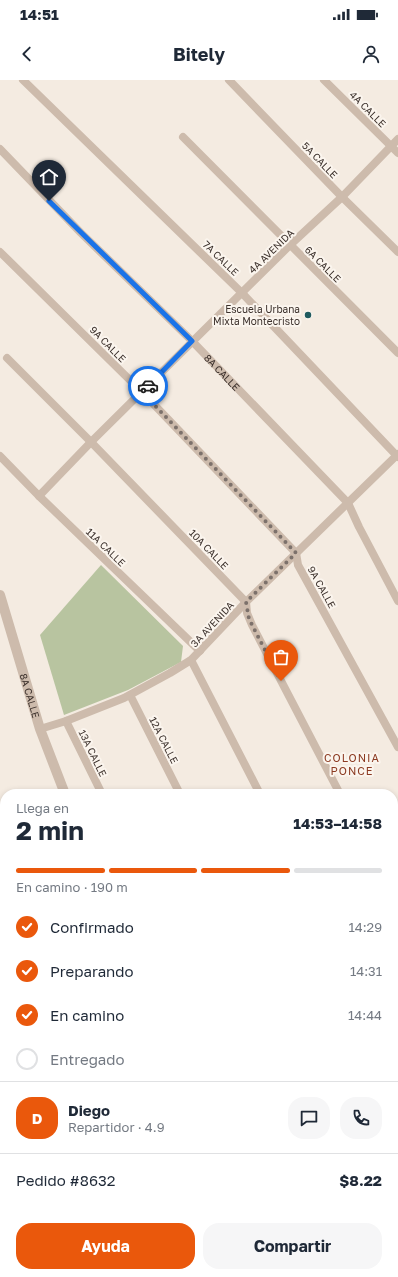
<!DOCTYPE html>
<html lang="es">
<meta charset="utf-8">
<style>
:root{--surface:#fff;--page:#f6f6f7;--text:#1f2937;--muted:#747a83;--line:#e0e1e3;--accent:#ea580c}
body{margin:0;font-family:"Golos Text",sans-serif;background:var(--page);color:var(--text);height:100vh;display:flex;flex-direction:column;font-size:15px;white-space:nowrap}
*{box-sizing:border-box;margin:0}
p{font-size:13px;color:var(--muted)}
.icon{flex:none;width:22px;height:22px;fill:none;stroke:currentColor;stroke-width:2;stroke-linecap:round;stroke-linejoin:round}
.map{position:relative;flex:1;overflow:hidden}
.panel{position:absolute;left:0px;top:709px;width:398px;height:488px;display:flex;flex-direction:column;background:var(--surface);border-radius:16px 16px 0 0;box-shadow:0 2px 6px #0003}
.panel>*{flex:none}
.pin{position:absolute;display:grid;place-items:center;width:34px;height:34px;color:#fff;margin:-41px -17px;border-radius:50% 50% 50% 0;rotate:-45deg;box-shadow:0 0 4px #0007}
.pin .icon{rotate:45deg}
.courier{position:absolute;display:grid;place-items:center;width:40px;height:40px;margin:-20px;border:3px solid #1a73e8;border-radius:50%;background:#fff;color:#222;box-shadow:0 1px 5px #0007}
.head em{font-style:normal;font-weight:700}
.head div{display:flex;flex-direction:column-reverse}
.head{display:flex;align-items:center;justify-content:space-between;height:68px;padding:0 16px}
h1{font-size:26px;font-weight:700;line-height:30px}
.bar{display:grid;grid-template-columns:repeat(4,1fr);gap:6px 4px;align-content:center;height:48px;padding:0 16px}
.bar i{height:5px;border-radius:3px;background:var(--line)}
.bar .on{background:var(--accent)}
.bar p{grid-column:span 4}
.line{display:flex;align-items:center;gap:10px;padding:0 16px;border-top:1px solid var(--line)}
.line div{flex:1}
.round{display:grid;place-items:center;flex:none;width:42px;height:42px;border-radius:16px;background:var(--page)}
ol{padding:0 16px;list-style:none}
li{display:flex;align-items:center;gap:12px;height:44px}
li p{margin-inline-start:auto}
li .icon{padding:4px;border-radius:50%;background:var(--accent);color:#fff;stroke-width:4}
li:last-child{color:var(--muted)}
li i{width:22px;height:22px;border:2px solid var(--line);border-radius:50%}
.cta{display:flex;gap:8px;margin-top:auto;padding:8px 16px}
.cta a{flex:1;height:46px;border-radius:16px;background:var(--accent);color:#fff;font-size:16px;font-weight:700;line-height:46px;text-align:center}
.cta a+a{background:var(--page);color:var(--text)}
.status{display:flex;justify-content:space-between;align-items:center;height:28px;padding:0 20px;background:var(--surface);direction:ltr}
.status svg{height:11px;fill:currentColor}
header{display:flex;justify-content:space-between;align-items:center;height:52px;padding:0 16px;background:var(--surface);font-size:18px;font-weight:700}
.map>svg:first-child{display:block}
</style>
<div class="status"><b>14:51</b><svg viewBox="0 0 49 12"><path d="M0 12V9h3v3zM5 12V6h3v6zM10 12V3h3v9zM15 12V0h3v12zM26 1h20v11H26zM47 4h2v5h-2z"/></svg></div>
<header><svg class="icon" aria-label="back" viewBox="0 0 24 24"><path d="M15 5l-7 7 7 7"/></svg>Bitely<svg class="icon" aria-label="person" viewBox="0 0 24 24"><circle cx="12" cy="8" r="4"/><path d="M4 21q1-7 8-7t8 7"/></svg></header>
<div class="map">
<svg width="398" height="1197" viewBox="0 0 398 1197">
<rect width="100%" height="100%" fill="#f4ebe1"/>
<path fill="#b8c4a0" d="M101,485l82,81 -2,16 -53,28 -64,25 -24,-80z"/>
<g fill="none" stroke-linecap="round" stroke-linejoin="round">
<path stroke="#cdbbac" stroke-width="4" d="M0,738l5,-2
M0,953l5,-1"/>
<g stroke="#cdbbac" stroke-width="8">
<path d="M23,0l219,213 156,164"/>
<path d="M229,0l113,117 56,55"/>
<path d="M324,0l74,73"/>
<path d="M183,57l215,216"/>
<path id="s1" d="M0,69l81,84 111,108 156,162 11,24 39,74"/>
<path d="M0,172l142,140 154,161 2,12 100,182"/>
<path d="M7,278l84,84 155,160 1,11 5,12 88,169"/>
<path d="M0,376l39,40 161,155"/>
<path d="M39,416l52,-54 199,-197 52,-48 56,-58"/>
<path d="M191,580l69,134"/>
<path d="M130,615l50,99"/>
<path d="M66,641l36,73"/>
<path d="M40,649l26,-8 58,-23 46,-25 21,-13 55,-58 152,-148"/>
<path d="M393,817l5,10"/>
<path d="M393,906l5,-3"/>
<path d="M393,965l5,9"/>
<path d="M0,1160l5,-4"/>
<path d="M269,1192l6,5"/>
<path d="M0,1195l3,2"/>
<path d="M121,1197l4,-5"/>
<path d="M221,1197l4,-5"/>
<path d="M350,1197l4,-5"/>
</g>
<g stroke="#cdbbac" stroke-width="10">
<path id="s2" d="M0,515l40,134 25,65"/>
<path d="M389,1192l7,5"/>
</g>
</g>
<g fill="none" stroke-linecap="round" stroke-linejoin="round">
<path stroke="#7c716b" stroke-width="4" stroke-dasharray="0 7.2" d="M148,306l-6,6 154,161 -50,49 3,17 32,62"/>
<path stroke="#1a73e8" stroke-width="5" d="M49,121l143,140 -44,45"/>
</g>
<circle fill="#1f5a5e" stroke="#fbf5ee" stroke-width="1.5" cx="308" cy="235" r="4"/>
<g text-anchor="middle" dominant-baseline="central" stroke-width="4" stroke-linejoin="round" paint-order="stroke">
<g font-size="10" fill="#3b302b" stroke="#fbf5ee">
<text transform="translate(368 29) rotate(45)">4A CALLE</text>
<text transform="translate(320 80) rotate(46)">5A CALLE</text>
<text transform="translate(271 171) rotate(-44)">4A AVENIDA</text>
<text transform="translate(221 178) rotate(44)">7A CALLE</text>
<text transform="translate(323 184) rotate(45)">6A CALLE</text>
<text transform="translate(108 264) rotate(45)">9A CALLE</text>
<text stroke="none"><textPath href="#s1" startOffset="315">8A CALLE</textPath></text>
<text transform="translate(106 467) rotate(44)">11A CALLE</text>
<text transform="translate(209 469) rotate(46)">10A CALLE</text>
<text transform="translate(322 507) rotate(61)">9A CALLE</text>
<text transform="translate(212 544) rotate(-47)">3A AVENIDA</text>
<text stroke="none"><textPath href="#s2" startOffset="105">8A CALLE</textPath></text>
<text transform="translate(164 660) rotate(63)">12A CALLE</text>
<text transform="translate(93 673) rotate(64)">13A CALLE</text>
</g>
<g font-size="10" fill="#3b302b" stroke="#fbf5ee" text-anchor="end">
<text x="300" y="229">Escuela Urbana<tspan x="300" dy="12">Mixta Montecristo</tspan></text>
</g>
<g font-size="11" letter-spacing="1" fill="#8c3b22" stroke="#fbf5ee">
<text x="352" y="677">COLONIA<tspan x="352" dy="13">PONCE</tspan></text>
</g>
</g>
</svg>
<div class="pin" style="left:281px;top:601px;background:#ea580c"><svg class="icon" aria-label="bag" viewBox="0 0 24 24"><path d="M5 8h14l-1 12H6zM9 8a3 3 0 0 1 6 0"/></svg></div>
<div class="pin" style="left:49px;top:121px;background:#1f2937"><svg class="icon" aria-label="home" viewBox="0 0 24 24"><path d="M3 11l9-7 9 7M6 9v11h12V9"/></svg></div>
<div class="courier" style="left:148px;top:306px"><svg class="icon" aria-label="car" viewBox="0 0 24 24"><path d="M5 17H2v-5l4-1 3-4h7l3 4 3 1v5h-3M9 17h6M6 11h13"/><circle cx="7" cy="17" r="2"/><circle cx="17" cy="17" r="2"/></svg></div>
<section class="panel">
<div class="head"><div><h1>2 min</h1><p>Llega en</p></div><em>14:53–14:58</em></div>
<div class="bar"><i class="on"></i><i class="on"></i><i class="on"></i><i></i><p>En camino · 190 m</p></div>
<ol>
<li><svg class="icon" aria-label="check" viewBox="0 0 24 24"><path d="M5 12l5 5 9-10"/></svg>Confirmado<p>14:29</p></li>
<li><svg class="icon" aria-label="check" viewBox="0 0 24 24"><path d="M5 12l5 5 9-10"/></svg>Preparando<p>14:31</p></li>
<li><svg class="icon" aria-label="check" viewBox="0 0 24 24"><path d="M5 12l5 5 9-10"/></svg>En camino<p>14:44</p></li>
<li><i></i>Entregado</li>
</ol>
<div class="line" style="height:72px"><b class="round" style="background:var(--accent);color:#fff">D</b><div><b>Diego</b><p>Repartidor · 4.9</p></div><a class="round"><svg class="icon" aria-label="chat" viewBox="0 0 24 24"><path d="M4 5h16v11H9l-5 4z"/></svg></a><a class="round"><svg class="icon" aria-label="phone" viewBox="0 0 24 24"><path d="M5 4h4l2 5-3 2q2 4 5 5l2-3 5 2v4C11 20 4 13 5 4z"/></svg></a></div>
<div class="line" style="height:52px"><div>Pedido #8632</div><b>$8.22</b></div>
<div class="cta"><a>Ayuda</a><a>Compartir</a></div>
</section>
</div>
